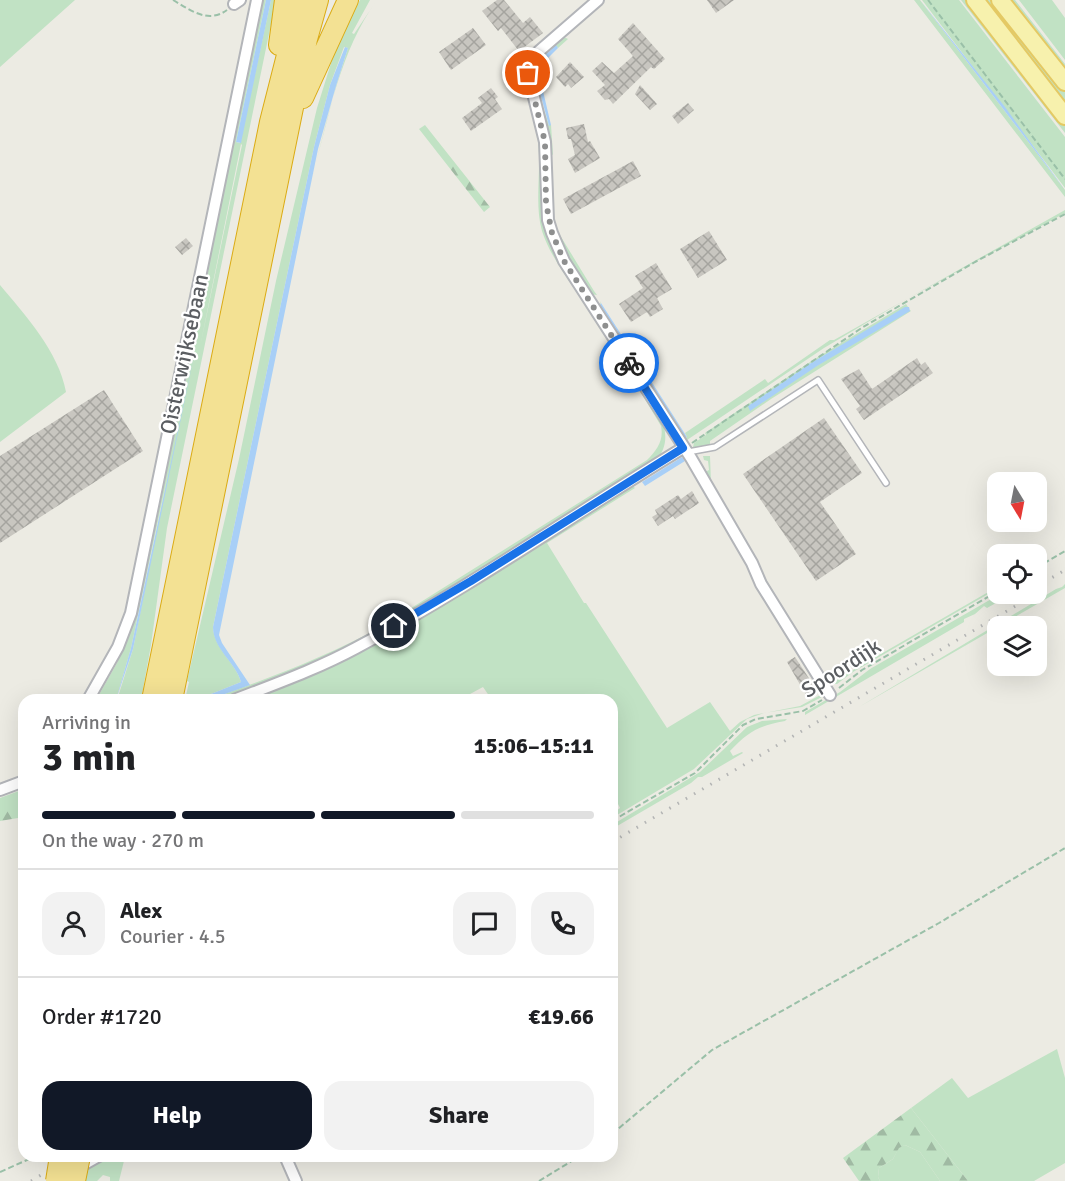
<!DOCTYPE html>
<meta charset="utf-8">
<style>
:root{--surface:#fff;--page:#f2f2f2;--text:#202124;--muted:#757577;--line:#e0e0e0;--accent:#111827}
body{margin:0;font-family:Signika,sans-serif;background:var(--page);color:var(--text);height:100vh;display:flex;flex-direction:column;font-size:22px;white-space:nowrap}
*{box-sizing:border-box;margin:0}
p{font-size:20px;color:var(--muted)}
.icon{flex:none;width:33px;height:33px;fill:none;stroke:currentColor;stroke-width:2;stroke-linecap:round;stroke-linejoin:round}
.map{position:relative;flex:1;overflow:hidden}
.drawer{position:absolute;left:18px;top:694px;width:600px;height:468px;display:flex;flex-direction:column;background:var(--surface);border-radius:18px;box-shadow:0 6px 24px #0002}
.drawer>*{flex:none}
.needle{width:39px;rotate:170deg}
.tools{position:absolute;left:987px;top:472px;display:grid;gap:12px}
.tools a{display:grid;place-items:center;width:60px;height:60px;border-radius:12px;background:var(--surface);box-shadow:0 6px 24px #0002;font-size:30px}
.pin{position:absolute;display:grid;place-items:center;width:51px;height:51px;color:#fff;margin:-26px;border:3px solid #fff;border-radius:50%;box-shadow:0 2px 6px #0007}
.courier{position:absolute;display:grid;place-items:center;width:60px;height:60px;margin:-30px;border:4px solid #1a73e8;border-radius:50%;background:#fff;color:#222;box-shadow:0 2px 8px #0007}
.headline em{font-style:normal;font-weight:700}
.headline div{display:flex;flex-direction:column-reverse}
.headline{display:flex;align-items:center;justify-content:space-between;height:102px;padding:0 24px}
h1{font-size:39px;font-weight:700;line-height:45px}
.bar{display:grid;grid-template-columns:repeat(4,1fr);gap:9px 6px;align-content:center;height:72px;padding:0 24px}
.bar i{height:8px;border-radius:4px;background:var(--line)}
.bar .active{background:var(--accent)}
.bar p{grid-column:span 4}
.line{display:flex;align-items:center;gap:15px;padding:0 24px;border-top:2px solid var(--line)}
.line div{flex:1}
.round{display:grid;place-items:center;flex:none;width:63px;height:63px;border-radius:18px;background:var(--page)}
.primary-button{display:flex;gap:12px;margin-top:auto;padding:12px 24px}
.primary-button a{flex:1;height:69px;border-radius:18px;background:var(--accent);color:#fff;font-size:24px;font-weight:700;line-height:69px;text-align:center}
.primary-button a+a{background:var(--page);color:var(--text)}
.map>svg:first-child{display:block}
</style>
<div class="map">
<svg width="1065" height="1181" viewBox="0 0 1065 1181">
<defs>
<pattern id="forest-firs" width="22" height="20" patternUnits="userSpaceOnUse" patternTransform="scale(1.5)"><rect width="22" height="20" fill="#c1e2c4"/><path d="M5 1l3.5 6h-7zM16 11l3.5 6h-7z" fill="#a0baa3"/></pattern>
<pattern id="building-cross-hatch" width="8" height="8" patternUnits="userSpaceOnUse" patternTransform="scale(1.5)"><rect width="8" height="8" fill="#c8c6c0"/><path d="M0 0l8 8M0 8l8-8" fill="none" stroke="#a5a49f"/></pattern>
</defs>
<rect width="100%" height="100%" fill="#ecebe3"/>
<path fill="#c1e2c4" fill-rule="evenodd" d="M0,0h75l-75,67z
M261,0h5l-30,142 4,1 31,-143h5l-109,528 -16,117 -10,55h-24l16,-51 36,-180 -38,179 -15,52h-20l21,-37 9,-23 70,-323zM241,144l1,1 -42,202z
M360,0h10l-18,33 2,1 23,-34c-37,51 -48,115 -64,174l23,-88 12,-38 -4,-1 -14,38 -16,62 -101,480c1,22 23,36 28,55l-40,16 1,2h-17l4,-18 -2,-1 52,-222 37,-178 41,-173 20,-64z
M914,0h6l145,190v7z
M922,0h37l106,137v51z
M961,0h6l98,126v7z
M983,0h10l72,92v13z
M1009,0h6l50,64v8z
M1019,0h33l13,18v42z
M562,36l6,3 -10,9 -2,-2c-7,6 -17,12 -20,21 -4,15 9,44 13,58h2l2,30 -3,-2 -17,-71c0,-22 13,-31 29,-46z
M516,66l9,4 16,69 3,79 120,208c3,14 1,24 -8,35l-256,158 -61,34 -117,47h-14c59,-21 118,-43 173,-73l266,-167c10,-10 17,-20 14,-34 -25,-43 -53,-85 -80,-127 -14,-22 -31,-43 -39,-68 -6,-21 -3,-45 -3,-68 1,-29 -6,-72 -28,-93z
M1065,210v3l-160,87 -81,48 -137,92h-2l-87,-133 3,-6 -1,4 85,133 2,-1 -2,-4 80,-54 3,4 62,-43h4z
M558,232l36,59 3,4 -7,-1 -25,-39 -9,-22z
M0,285c25,30 59,67 66,107l-66,50z
M906,304l2,3 -97,56 -62,43 161,-96 1,1 -140,88 -61,42v6h-17l1,-4 12,-8 -1,-2 108,-73z
M703,456h7l1,28 107,185 7,7 9,5 163,-94v2l-144,83 -16,12h-9l-15,-18 -110,-193 6,-3 -1,-9 -4,-1z
M632,485l3,3 -88,55 37,60h2l81,125 43,-26 20,29 10,-9 14,-7 46,-9 24,-13v3l-22,11 -38,6 -17,6 -53,50 -82,49v-4l8,-6 -8,-16v-92h-86l-3,-5 -11,5h-20l-9,-13 -24,13h-208l54,-22 47,-22z
M1065,584v4l-206,119 197,-118 6,-2z
M1000,594h12l-25,14 -3,-2 -9,8 -11,5v3l-159,93v-3l35,-20 30,-23z
M787,719l-2,2c-27,5 -36,10 -55,30l3,5 9,-4 1,1 -41,24h-4l-7,6 -79,46v-4l88,-53 47,-45 15,-6z
M1057,1049l8,29v85l-31,18h-66l-57,-73 41,-30 16,20z
M905,1145l15,7 20,29h-60l-2,-4 1,-9 14,-9 6,-12z
M109,1157h16l-6,24h-9v-4l-7,-2 -6,6h-12c3,-16 9,-20 24,-24z"/>
<path fill="url(#forest-firs)" d="M425,125l65,82 -6,5 -65,-83z
M24,789v28l-24,4v-23z
M911,1108l57,73h-28l-20,-29 -15,-7 -6,3 -6,11 -14,9 -1,9 2,4h-21l-16,-23z"/>
<path fill="#a8cff7" d="M266,0h5l-30,143 -5,-1z
M920,0l85,107 60,83z
M556,45l2,3 -16,16 -3,10 12,51 -2,1 -14,-52 6,-15z
M345,47l3,1 -12,38 -18,63 -99,486 3,8 28,42 -42,15h-6l-1,-2 40,-16c-5,-19 -28,-33 -28,-55l101,-480 16,-62z
M601,303l86,134 -2,1 -85,-133z
M905,307h4l1,4 -93,55 -67,45 -2,-5 63,-43z
M195,351l-62,298 -17,51 15,-52z
M682,457l3,4 -40,25 -3,-4z"/>
<path fill="url(#building-cross-hatch)" d="M497,0h7l19,23 7,-6 13,16 -24,18 -18,-23 -3,3 -16,-20z
M707,0h27l-18,13z
M633,23l32,36 -11,10 -3,-2 -38,37 -4,-5 -4,1 -8,-9 8,-6 -13,-14 10,-9 12,11 19,-17 -15,-17z
M473,28l13,17 -35,25 -12,-18z
M570,62l14,15 -13,11 -3,-4 -3,3 -9,-10z
M640,85l17,19 -7,6 -15,-16z
M491,88l7,9 -3,2 7,10 -31,22 -9,-13 20,-15 -4,-5z
M688,103l6,7 -16,14 -6,-8z
M584,124l4,18 2,-1 10,17 -25,15 -7,-14 7,-4 -4,-16h-3l-2,-11z
M633,161l8,15 -70,38 -8,-15z
M709,231l18,29 -29,18 -18,-29z
M186,238l7,8 -11,9 -7,-8z
M656,263l16,26 -15,9 6,11 -13,8 -3,-5 -16,10 -12,-18 24,-16 -8,-12z
M917,358l4,7 4,-3 8,11 -69,47 -8,-11 4,-3 -19,-27 18,-10 13,20z
M104,390l39,61 -143,92v-87z
M824,418l38,55 -42,29 36,52 -40,27 -73,-107z
M692,491l7,12 -24,16 -2,-3 -15,10 -6,-9 5,-3 -2,-4 23,-15 3,4z
M795,657l21,32 -10,6 -19,-33z"/>
<g fill="none" stroke-linecap="round" stroke-linejoin="round">
<defs>
<path id="lane" d="M688,452l27,-5 103,-67 68,103"/>
<path id="street" d="M598,0l-60,52 -6,9 -4,12 17,69 3,78 4,13 12,28 127,197 61,105 9,21 69,111
M234,4l6,-4
M88,700l30,-53 13,-34 126,-613
M234,700c41,-16 83,-31 122,-52 113,-60 218,-134 327,-200
M0,790l24,-9
M285,1156l11,25
M76,1169l23,-13"/>
<path id="primary" d="M975,0l90,116
M1000,0l65,82"/>
<path id="highway" d="M279,45l6,-45
M303,98l45,-98
M152,700l118,-578 31,-122
M172,700l135,-661 11,-39"/>
</defs>
<use href="#lane" stroke="#b3b5b9" stroke-width="8"/>
<use href="#street" stroke="#b3b5b9" stroke-width="14"/>
<use href="#primary" stroke="#e4c964" stroke-width="20"/>
<use href="#highway" stroke="#dbab14" stroke-width="22"/>
<path stroke="#9ac0a8" stroke-width="2" stroke-dasharray="6 3" stroke-linecap="butt" d="M173,0c17,10 35,24 54,10
M928,0l137,179
M692,443l171,-116 112,-65 90,-48
M1036,568l29,-17
M839,688l23,-18 136,-79
M612,821l83,-48 48,-48 13,-6 47,-8 19,-11
M612,1134l100,-84 227,-127 126,-75
M0,1172l36,-16
M539,1181l41,-25"/>
<use href="#lane" stroke="#fff" stroke-width="5"/>
<use href="#street" stroke="#fff" stroke-width="10"/>
<use href="#primary" stroke="#f7f1ad" stroke-width="16"/>
<use href="#highway" stroke="#f3e193" stroke-width="20"/>
<path stroke="#b3b4b4" stroke-width="3" stroke-dasharray="1.5 8" stroke-linecap="butt" d="M1036,587l29,-17
M612,842l424,-248
M31,1181l42,-25"/>
<defs>
<path id="highway-bridge" d="M56,1181l4,-25
M75,1181l5,-25"/>
</defs>
<use href="#highway-bridge" stroke="#dbab14" stroke-width="22" stroke-linecap="butt"/>
<use href="#highway-bridge" stroke="#f3e193" stroke-width="20"/>
</g>
<g fill="none" stroke-linecap="round" stroke-linejoin="round">
<path stroke="#8e8f8f" stroke-width="6" stroke-dasharray="0 10.8" d="M528,73l17,69 1,61 6,30 12,28 65,102"/>
<path stroke="#1a73e8" stroke-width="8" d="M394,626l77,-45 212,-133 -54,-85"/>
</g>
<g text-anchor="middle" dominant-baseline="central" stroke-width="4.5" stroke-linejoin="round" paint-order="stroke">
<g font-size="22" fill="#5b5e62" stroke="#fff">
<text transform="translate(184 354) rotate(-78)">Oisterwijksebaan</text>
<text transform="translate(841 668) rotate(-33)">Spoordijk</text>
</g>
</g>
</svg>
<div class="tools">
<a><svg class="needle" viewBox="-14 -14 28 28"><path d="M0-13l5 13h-10z" fill="#e53935"/><path d="M0 13l5-13h-10z" fill="#757577"/></svg></a>
<a><svg class="icon" aria-label="locate" viewBox="0 0 24 24"><circle cx="12" cy="12" r="6"/><path d="M12 2v4M12 18v4M2 12h4M18 12h4"/></svg></a>
<a><svg class="icon" aria-label="layers" viewBox="0 0 24 24"><path d="M12 4l9 5-9 5-9-5zM3 14l9 5 9-5"/></svg></a>
</div>
<div class="pin" style="left:528px;top:73px;background:#ea580c"><svg class="icon" aria-label="bag" viewBox="0 0 24 24"><path d="M5 8h14l-1 12H6zM9 8a3 3 0 0 1 6 0"/></svg></div>
<div class="pin" style="left:394px;top:626px;background:#1f2937"><svg class="icon" aria-label="home" viewBox="0 0 24 24"><path d="M3 11l9-7 9 7M6 9v11h12V9"/></svg></div>
<div class="courier" style="left:629px;top:363px"><svg class="icon" aria-label="bike" viewBox="0 0 24 24"><circle cx="6" cy="16" r="4"/><circle cx="18" cy="16" r="4"/><path d="M6 16l4-8h5l3 8M10 8l3 8H6M13 5h3"/></svg></div>
<section class="drawer">
<div class="headline"><div><h1>3 min</h1><p>Arriving in</p></div><em>15:06–15:11</em></div>
<div class="bar"><i class="active"></i><i class="active"></i><i class="active"></i><i></i><p>On the way · 270 m</p></div>
<div class="line" style="height:108px"><a class="round"><svg class="icon" aria-label="person" viewBox="0 0 24 24"><circle cx="12" cy="8" r="4"/><path d="M4 21q1-7 8-7t8 7"/></svg></a><div><b>Alex</b><p>Courier · 4.5</p></div><a class="round"><svg class="icon" aria-label="chat" viewBox="0 0 24 24"><path d="M4 5h16v11H9l-5 4z"/></svg></a><a class="round"><svg class="icon" aria-label="phone" viewBox="0 0 24 24"><path d="M5 4h4l2 5-3 2q2 4 5 5l2-3 5 2v4C11 20 4 13 5 4z"/></svg></a></div>
<div class="line" style="height:78px"><div>Order #1720</div><b>€19.66</b></div>
<div class="primary-button"><a>Help</a><a>Share</a></div>
</section>
</div>
